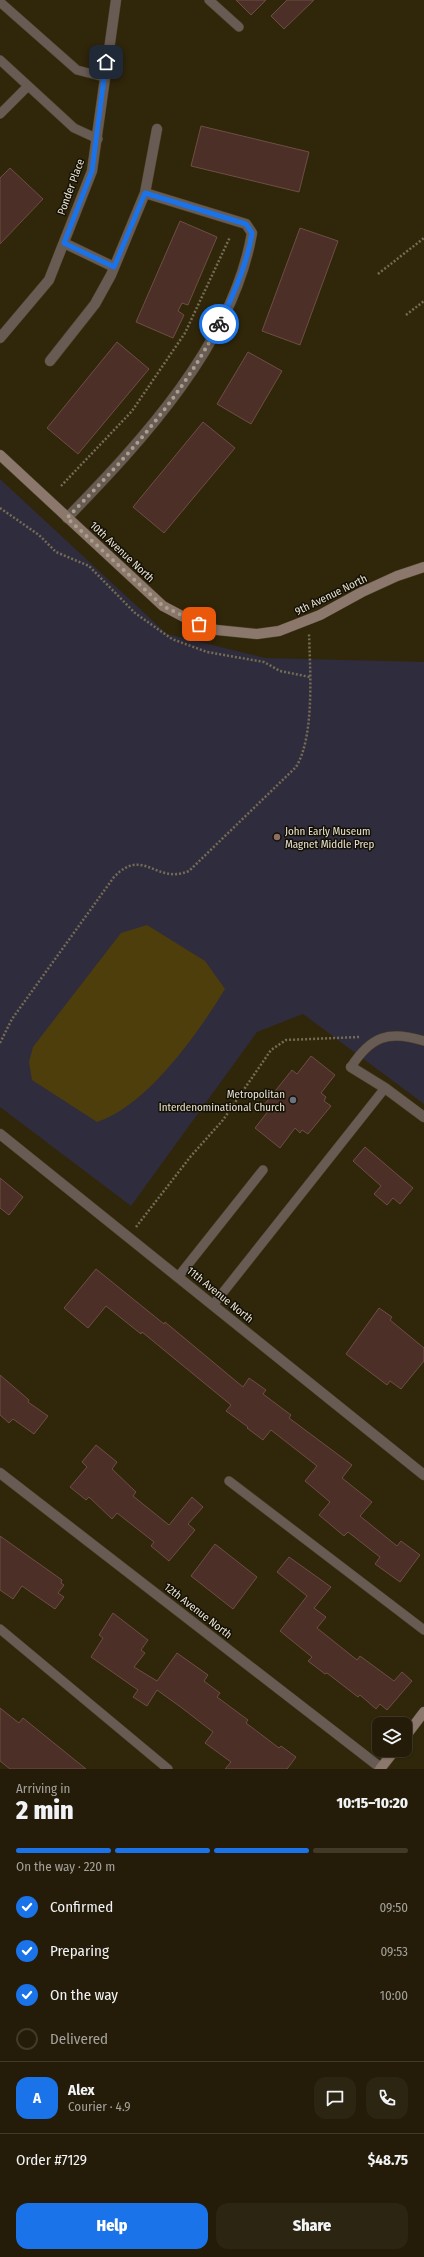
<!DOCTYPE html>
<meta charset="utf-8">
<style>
:root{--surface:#241c08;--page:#2c2512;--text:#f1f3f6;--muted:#a3a19c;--line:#413a29;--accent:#1a73e8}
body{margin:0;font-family:"Fira Sans Condensed",sans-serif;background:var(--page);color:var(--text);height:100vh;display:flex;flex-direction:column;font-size:15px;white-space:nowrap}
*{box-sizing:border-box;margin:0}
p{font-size:13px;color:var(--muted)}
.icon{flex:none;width:22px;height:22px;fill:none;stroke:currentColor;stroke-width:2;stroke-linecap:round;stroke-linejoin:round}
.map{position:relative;height:1769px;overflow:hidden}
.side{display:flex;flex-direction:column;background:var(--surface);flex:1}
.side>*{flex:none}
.tools{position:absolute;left:372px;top:1717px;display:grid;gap:8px}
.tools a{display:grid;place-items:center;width:40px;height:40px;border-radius:8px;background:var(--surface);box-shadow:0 1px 3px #0004,0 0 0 1px var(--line);font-size:20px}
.pin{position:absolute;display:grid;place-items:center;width:34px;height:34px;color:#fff;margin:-17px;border-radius:8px;box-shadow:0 2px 6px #0006}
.courier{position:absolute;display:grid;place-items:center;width:40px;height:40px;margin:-20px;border:3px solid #1a73e8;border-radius:50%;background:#fff;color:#222;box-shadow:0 1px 5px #0007}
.summary em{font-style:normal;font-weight:800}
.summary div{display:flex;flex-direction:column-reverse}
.summary{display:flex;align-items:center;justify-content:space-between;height:68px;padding:0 16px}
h1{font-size:26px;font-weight:800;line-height:30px}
.bar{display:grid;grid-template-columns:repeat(4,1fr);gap:6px 4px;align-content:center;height:48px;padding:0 16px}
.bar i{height:5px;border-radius:3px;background:var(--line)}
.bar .on{background:var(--accent)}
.bar p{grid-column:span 4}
.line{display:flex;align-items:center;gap:10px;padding:0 16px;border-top:1px solid var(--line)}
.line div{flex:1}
.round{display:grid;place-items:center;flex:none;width:42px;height:42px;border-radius:12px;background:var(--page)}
ol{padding:0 16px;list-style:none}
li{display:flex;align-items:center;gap:12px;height:44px}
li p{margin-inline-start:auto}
li .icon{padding:4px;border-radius:50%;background:var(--accent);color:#fff;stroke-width:4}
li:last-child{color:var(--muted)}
li i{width:22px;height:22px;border:2px solid var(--line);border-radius:50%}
.action{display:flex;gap:8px;margin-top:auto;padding:8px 16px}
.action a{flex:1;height:46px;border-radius:12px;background:var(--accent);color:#fff;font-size:16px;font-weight:800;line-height:46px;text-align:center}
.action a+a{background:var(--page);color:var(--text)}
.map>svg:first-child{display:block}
</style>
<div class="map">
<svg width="424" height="1769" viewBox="0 0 424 1769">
<rect width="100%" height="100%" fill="#30260a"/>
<path fill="#2f2c3d" d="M0,479l167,155 98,24 159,4v442l-121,-90 -46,18 -126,174 -131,-99z"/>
<path fill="#4e3e0c" d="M147,925l58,36 20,28c-27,44 -77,116 -128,133l-65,-42 -3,-18 4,-15 88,-114z"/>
<path fill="#4c2f26" stroke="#6d4e44" d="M236,0h30l-15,15z
M287,0h27l-30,29 -13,-13z
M201,126l108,26 -10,40 -108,-26z
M10,168l33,31 -43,45v-66z
M180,221l37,16 -29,68 -6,-2 -4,8 6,4 -11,23 -37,-16z
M300,228l38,13 -38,104 -38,-14z
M117,342l32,27 -71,85 -31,-26z
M248,352l34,19 -31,53 -34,-20z
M203,422l32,26 -71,85 -31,-26z
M311,1056l24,19 -14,18 5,4 -2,4 7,5 -23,28 -6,-4 -2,3 -5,-5 -15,20 -25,-20 14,-18 -5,-5 28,-35 5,4z
M365,1147l48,41 -13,16 -7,-6 -6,7 -13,-11 7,-8 -28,-25z
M0,1178l23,19 -14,18 -9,-7z
M96,1269l68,55 1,-2 78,65 6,-9 17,12 -3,4 28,21 -2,3 63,47 -10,13 30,24 -12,14 37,30 4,-5 19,14 -20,27 -25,-18 5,-7 -32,-25 -4,4 -25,-21 11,-13 -25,-21 12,-15 -46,-36 -8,10 -16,-12 1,-1 -22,-16 5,-6 -89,-73 -1,2 -35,-28 -18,22 -24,-20z
M379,1308l13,9 -2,3 34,28v13l-23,28 -11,-8 -3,4 -41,-31z
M0,1375l29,25 -1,2 20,14 -14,18 -21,-15 -4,4 -9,-8z
M96,1445l21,17 -5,7 24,23 -3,4 36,29 23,-28 11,10 -15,17 7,6 -26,31 -18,-15 3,-4 -37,-29 -5,6 -23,-22 -3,3 -16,-13 17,-20 -5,-5z
M0,1536l62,44 -1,3 3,2 -6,8 6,4 -9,12 -33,-23 -9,13 -13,-9z
M215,1544l42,33 -24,32 -42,-33z
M289,1557l42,30 -17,21 12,9 -9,11 40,32 3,-4 34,25 8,-9 10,9 -25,29 -7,-6 -4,5 -16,-14 -2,2 -31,-24 -2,1 -17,-13 4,-4 -32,-26 27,-35 -30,-24z
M113,1613l35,27 -7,10 4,3 -11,14 23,14 20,-28 31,22 -4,6 16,12 -3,4 31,23 -2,3 33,25 2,-2 15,11 -9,12h-62l6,-7 -26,-19 8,-11 -31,-24 -25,-18 -10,16 -14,-9 5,-7 -47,-33 12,-19 -4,-3z
M0,1708l19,15 4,-5 63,51h-76l-10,-8z"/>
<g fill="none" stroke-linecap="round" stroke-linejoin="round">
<defs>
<path id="lane" d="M209,0l30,27
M0,2l77,68 27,7
M0,60l74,68 24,11
M0,114l28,-28
M351,1067c20,-31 38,-37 73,-26
M178,1277l85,-107
M213,1305l172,-217
M229,1481l195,149
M0,1629l168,140"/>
<path id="street" d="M64,243l50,24
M0,338l49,-58 43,-109 24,-171
M50,361l45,-57 16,-29 34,-82
M67,518c75,-77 166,-175 185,-285l-6,-9 -101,-31 12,-64
M351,1067l34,21 39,29
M0,1134l424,341
M0,1473l381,295"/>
<path id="secondary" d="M0,455l163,151 36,19 18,5 40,4 22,-3 41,-16 42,-23 35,-16 27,-9
M405,1737l19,-25
M380,1769l15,-19"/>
</defs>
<use href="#lane" stroke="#4d442a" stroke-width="10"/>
<use href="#street" stroke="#4d442a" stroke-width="11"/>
<use href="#secondary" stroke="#4d442a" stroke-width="11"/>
<path stroke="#756c55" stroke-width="2.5" stroke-dasharray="2 2" stroke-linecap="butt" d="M378,274l46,-36
M406,315l18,-14
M61,486l71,-75 53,-78 45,-96
M0,508l39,27 17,17 33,14 46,47 37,26 35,13 57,10 16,9 30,6
M0,1043l12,-24 102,-142c30,-31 41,8 75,-6l107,-104c19,-31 14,-98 13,-134
M136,1227l55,-71 32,-36 48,-70 15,-10 73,-3"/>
<use href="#lane" stroke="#685b54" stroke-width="9"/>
<use href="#street" stroke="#685b54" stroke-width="10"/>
<use href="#secondary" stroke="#8c776c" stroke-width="10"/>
</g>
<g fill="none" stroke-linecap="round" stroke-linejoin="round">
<path stroke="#a7a08b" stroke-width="4" stroke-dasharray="0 7.2" d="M199,624l-36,-18 -96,-88c58,-59 114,-119 152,-194"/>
<path stroke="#1a73e8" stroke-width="5" d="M106,62l-14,109 -28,72 50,24 31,-74 101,31 6,9c-5,32 -19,63 -33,91"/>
</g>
<circle fill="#8d6e63" stroke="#141005" stroke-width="1.5" cx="277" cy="837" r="4"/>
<circle fill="#6b7280" stroke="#141005" stroke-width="1.5" cx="293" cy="1100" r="4"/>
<g text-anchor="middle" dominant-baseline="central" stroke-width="3" stroke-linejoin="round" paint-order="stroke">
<g font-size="11" fill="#e7e1d1" stroke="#141005">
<text transform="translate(71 187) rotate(-70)">Ponder Place</text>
<text transform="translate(122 552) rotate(43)">10th Avenue North</text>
<text transform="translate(331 595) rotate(-26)">9th Avenue North</text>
<text transform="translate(220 1295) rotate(39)">11th Avenue North</text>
<text transform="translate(198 1611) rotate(38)">12th Avenue North</text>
</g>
<g font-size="11" fill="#e7e1d1" stroke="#141005" text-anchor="start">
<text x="285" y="831">John Early Museum<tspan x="285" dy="13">Magnet Middle Prep</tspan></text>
<text x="285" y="1094" text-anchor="end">Metropolitan<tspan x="285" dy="13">Interdenominational Church</tspan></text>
</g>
</g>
</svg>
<div class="tools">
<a><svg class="icon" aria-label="layers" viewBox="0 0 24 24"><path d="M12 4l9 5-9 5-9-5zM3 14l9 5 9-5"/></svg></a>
</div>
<div class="pin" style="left:199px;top:624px;background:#ea580c"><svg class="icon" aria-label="bag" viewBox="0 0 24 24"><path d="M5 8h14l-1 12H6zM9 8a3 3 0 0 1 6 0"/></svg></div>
<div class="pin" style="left:106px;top:62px;background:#1f2937"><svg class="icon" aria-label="home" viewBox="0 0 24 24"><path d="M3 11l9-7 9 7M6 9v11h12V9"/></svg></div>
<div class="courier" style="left:219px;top:324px"><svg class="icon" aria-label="bike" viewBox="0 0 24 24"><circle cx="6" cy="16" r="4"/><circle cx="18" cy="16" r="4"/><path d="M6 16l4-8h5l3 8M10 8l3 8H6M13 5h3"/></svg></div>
</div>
<section class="side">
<div class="summary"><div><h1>2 min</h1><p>Arriving in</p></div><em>10:15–10:20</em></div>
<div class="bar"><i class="on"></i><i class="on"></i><i class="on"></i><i></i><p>On the way · 220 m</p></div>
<ol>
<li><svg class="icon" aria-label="check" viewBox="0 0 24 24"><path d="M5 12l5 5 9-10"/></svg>Confirmed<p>09:50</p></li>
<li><svg class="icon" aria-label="check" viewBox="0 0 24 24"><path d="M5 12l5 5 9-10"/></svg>Preparing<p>09:53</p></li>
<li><svg class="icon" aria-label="check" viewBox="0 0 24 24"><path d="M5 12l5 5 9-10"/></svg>On the way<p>10:00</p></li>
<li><i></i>Delivered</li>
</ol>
<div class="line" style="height:72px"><b class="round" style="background:var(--accent);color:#fff">A</b><div><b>Alex</b><p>Courier · 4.9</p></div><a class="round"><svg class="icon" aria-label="chat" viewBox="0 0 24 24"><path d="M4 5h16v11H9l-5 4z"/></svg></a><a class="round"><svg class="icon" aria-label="phone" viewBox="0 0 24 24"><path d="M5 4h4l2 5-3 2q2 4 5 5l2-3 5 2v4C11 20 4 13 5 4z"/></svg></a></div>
<div class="line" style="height:52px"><div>Order #7129</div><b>$48.75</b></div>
<div class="action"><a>Help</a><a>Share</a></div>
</section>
